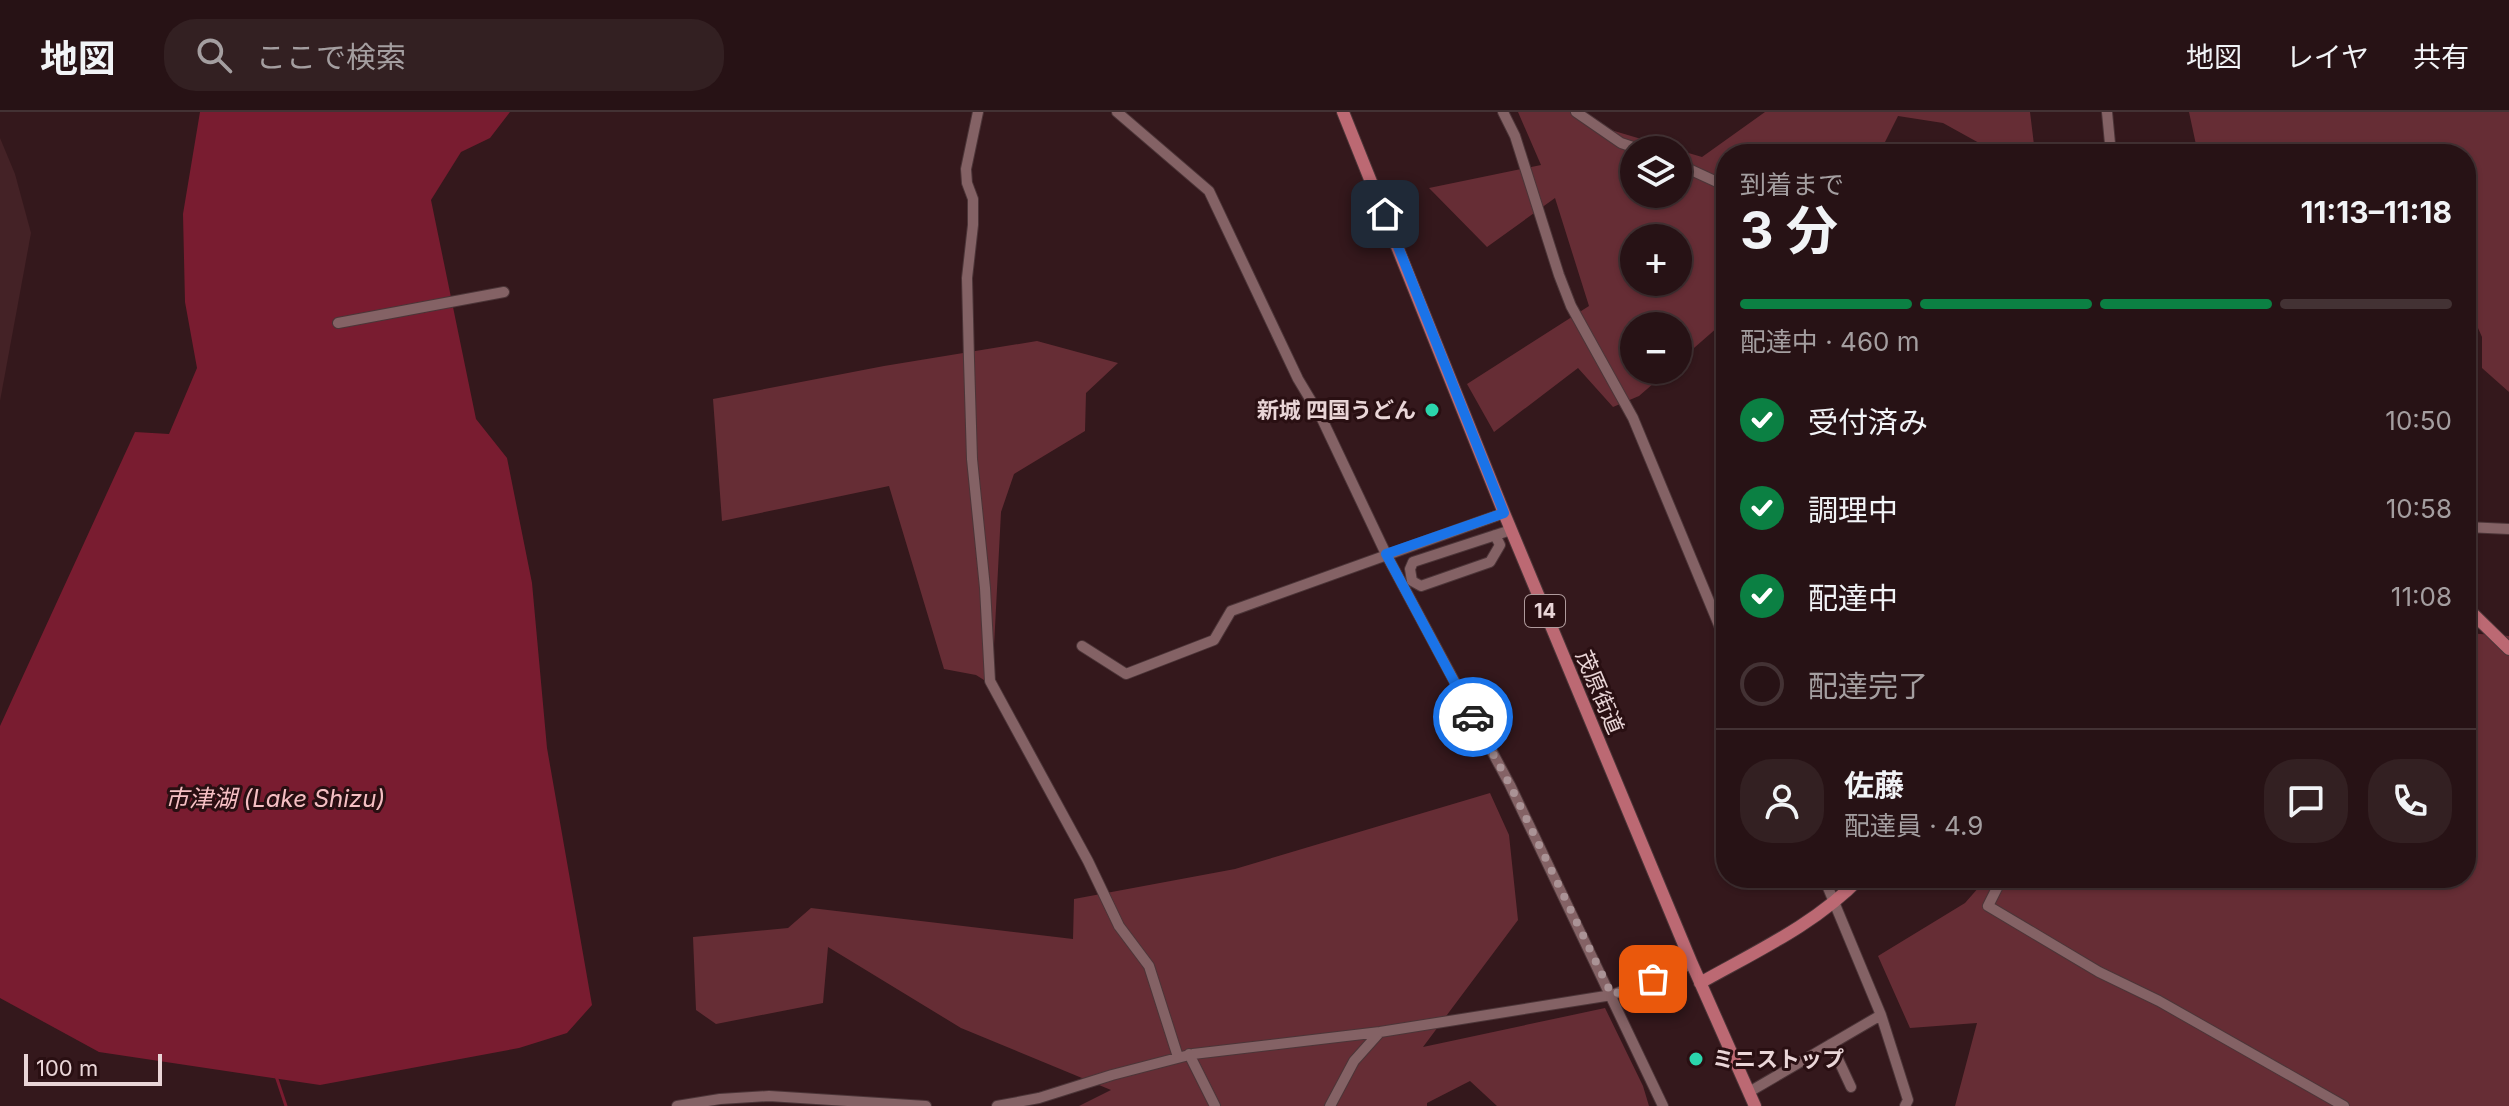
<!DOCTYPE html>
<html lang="ja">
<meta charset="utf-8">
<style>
:root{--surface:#271215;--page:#332022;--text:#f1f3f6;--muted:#a49ea0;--line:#433234;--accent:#0b8043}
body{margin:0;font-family:Inter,"Noto Sans JP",sans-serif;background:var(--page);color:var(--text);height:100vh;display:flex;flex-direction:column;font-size:30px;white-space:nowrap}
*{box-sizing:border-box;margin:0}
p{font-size:26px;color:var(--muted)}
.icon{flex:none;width:44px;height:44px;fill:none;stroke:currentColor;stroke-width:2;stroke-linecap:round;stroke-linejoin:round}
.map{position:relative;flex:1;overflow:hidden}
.details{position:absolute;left:1716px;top:32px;width:760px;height:744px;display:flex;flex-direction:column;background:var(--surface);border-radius:32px;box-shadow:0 2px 6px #0004,0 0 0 2px var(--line)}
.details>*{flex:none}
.controls{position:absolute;left:1620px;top:24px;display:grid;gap:16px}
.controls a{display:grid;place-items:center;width:72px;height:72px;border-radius:50%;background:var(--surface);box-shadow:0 2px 6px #0004,0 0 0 2px var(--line);font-size:40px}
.scale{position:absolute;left:24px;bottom:20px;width:138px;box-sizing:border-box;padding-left:8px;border:4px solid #e9d5d7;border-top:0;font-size:22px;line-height:28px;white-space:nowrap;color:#e9d5d7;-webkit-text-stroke:6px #290f12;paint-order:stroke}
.pin{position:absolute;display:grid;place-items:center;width:68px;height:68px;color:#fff;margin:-34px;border-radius:16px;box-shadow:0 4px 12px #0006}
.courier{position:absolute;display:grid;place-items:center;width:80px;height:80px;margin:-40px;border:6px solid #1a73e8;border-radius:50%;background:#fff;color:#222;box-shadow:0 2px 10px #0007}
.summary em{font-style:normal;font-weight:700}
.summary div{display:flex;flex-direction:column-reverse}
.summary{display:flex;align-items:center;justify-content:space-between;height:136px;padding:0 24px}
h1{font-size:52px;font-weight:700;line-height:60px}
.bar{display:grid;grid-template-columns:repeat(4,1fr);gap:12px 8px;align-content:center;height:96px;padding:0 24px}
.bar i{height:10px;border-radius:6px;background:var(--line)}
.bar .on{background:var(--accent)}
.bar p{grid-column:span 4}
.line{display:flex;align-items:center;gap:20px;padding:0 24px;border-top:2px solid var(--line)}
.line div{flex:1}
.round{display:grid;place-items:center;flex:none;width:84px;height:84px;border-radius:32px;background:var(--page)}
ol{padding:0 24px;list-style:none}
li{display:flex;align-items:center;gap:24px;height:88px}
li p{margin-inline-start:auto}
li .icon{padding:8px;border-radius:50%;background:var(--accent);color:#fff;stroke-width:4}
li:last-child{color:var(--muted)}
li i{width:44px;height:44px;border:4px solid var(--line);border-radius:50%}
header{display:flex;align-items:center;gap:48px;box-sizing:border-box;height:112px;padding:0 40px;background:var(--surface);border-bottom:2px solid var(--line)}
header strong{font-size:38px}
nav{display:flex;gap:44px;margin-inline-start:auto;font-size:28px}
.search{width:560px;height:72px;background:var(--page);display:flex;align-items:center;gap:20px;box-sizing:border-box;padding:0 28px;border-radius:32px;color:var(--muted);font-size:30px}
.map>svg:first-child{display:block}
</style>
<header>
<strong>地図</strong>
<div class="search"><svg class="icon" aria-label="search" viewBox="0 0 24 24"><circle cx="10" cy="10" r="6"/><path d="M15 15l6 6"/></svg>ここで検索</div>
<nav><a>地図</a><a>レイヤ</a><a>共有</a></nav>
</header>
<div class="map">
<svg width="2509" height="994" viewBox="0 0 2509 994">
<rect width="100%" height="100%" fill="#34181c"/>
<path fill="#442226" d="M0,26l15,36 16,59 -31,168z"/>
<path fill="#662d35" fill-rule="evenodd" d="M1518,0h63l13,13 108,32 63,-45h265l5,41 -36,1 -56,-31 -45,-7 -19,38h-153v166l-48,42v-36h-44v44h35l-30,26 -26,11 -35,-39 -84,64 -27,-48 122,-78 -34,-108 -68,49 -58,-59 112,-23zM1634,38h44v44h-44zM1634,126h44v44h-44z
M2189,0h320v280l-27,-24v-31l-16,-36v-147h-268z
M1037,229l81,22 -32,30 -1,38 -71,43 -13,38 -9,173 -16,-10 -32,-6 -55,-183 -167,35 -9,-122 171,-33z
M2466,521l43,3v470h-554l22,-83 -67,5 -32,-72 87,-53 22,-25h479z
M1490,681l19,42 9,85 -95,127 182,-39 38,78 6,20h-152l-27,-25 -43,22v3h-348l32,-16 -150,-62 -133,-81 -5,56 -107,21 -20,-14 -3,-73 95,-9 23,-20 262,31 1,-40 161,-30z"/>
<path fill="#791c30" d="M200,0h310l-20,26 -29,14 -30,48 45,219 31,39 25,125 15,165 45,257 -25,28 -48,15 -199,37 -221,-33 -99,-54v-272l135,-294 34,2 28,-66 -12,-66 -2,-88z"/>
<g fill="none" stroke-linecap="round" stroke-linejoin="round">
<path stroke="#791c30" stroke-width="3" d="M276,964l10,30"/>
<defs>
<path id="minor" d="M978,0l-12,57 1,14 6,16v26l-6,53 2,82 3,99 13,129 5,93 98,180 31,65 30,40 29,91
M1117,0l92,79 89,188 24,40 64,135 124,231 153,321
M1503,0l12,24 44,139 12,31 62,112 93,224
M1576,0l45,31 21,7
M2107,0l4,42
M1678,52l39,18 9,8
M338,211l166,-31
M2466,415l43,2
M1495,423l5,10 -10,17 -69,24 -9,-5 -2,-12 3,-7 98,-32
M1082,534l44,28 88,-34 17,-29 273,-98
M1824,766l57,137 27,85 -3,6
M2002,766l-14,28 111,66 60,29 185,105
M1831,932l20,43
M1189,942l26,52
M1749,980l132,-77
M677,994l43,-7 49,-3 157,10
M997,994l42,-8 73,-23 81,-21 187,-22 232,-37 80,-31
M1330,994l24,-45 26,-29"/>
<path id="major" d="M1343,0l161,401 188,451 63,142
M2466,495l43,42
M1700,871c55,-31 116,-59 160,-105"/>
</defs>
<use href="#minor" stroke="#4c3538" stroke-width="12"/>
<use href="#major" stroke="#4c3538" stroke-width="14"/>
<use href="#minor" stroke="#846265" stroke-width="10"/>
<use href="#major" stroke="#bc6973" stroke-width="12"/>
</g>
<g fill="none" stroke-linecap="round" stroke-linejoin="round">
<path stroke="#aa9396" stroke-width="8" stroke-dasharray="0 14.4" d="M1473,605l37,68 102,210 41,-16"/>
<path stroke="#1a73e8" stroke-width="10" d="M1385,102l119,299 -118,41 87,163"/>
</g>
<g fill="#2bd5ac" stroke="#290f12" stroke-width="3">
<circle cx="1432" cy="298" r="8"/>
<circle cx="1696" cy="947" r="8"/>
</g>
<g text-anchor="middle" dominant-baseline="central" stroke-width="6" stroke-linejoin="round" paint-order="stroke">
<rect fill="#290f12" stroke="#af9a9c" stroke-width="2" x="1525" y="483" width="40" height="32" rx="6"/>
<g font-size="20" font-weight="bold" fill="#e9d5d7">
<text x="1545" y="499">14</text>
</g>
<g font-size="22" font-weight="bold" fill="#e9d5d7" stroke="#290f12" text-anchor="end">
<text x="1416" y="298">新城 四国うどん</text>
<text x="1712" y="947" text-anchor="start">ミニストップ</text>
</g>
<g font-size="22" fill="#e9d5d7" stroke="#290f12">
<text transform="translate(1600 580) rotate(67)">茂原街道</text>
</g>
<g font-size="24" font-style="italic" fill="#f5bfc3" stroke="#290f12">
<text x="275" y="686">市津湖 (Lake Shizu)</text>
</g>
</g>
</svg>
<div class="controls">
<a><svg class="icon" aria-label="layers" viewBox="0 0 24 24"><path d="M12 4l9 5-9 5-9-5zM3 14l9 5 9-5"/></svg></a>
<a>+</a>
<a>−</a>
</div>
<div class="scale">100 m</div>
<div class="pin" style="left:1653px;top:867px;background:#ea580c"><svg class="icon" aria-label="bag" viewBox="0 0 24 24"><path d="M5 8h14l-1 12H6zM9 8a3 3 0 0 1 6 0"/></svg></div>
<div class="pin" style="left:1385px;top:102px;background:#1f2937"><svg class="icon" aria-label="home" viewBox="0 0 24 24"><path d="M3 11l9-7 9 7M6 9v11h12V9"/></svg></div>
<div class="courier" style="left:1473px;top:605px"><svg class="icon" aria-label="car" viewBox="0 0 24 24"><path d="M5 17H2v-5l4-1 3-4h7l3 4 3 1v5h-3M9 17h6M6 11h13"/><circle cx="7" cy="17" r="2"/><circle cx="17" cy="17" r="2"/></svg></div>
<section class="details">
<div class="summary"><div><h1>3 分</h1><p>到着まで</p></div><em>11:13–11:18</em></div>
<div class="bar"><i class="on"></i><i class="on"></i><i class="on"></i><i></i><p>配達中 · 460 m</p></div>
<ol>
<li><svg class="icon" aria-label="check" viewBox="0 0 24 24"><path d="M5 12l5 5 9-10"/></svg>受付済み<p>10:50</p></li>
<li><svg class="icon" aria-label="check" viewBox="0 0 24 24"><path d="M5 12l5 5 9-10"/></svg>調理中<p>10:58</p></li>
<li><svg class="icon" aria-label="check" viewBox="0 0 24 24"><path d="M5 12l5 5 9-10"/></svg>配達中<p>11:08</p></li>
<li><i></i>配達完了</li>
</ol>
<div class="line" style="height:144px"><a class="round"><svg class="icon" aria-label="person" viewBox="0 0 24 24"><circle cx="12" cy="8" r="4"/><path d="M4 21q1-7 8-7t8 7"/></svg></a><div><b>佐藤</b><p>配達員 · 4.9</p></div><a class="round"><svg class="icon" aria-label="chat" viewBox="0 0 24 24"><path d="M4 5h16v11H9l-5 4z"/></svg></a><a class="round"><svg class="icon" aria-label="phone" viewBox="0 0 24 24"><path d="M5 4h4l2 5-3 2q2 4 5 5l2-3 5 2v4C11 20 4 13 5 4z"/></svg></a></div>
</section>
</div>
